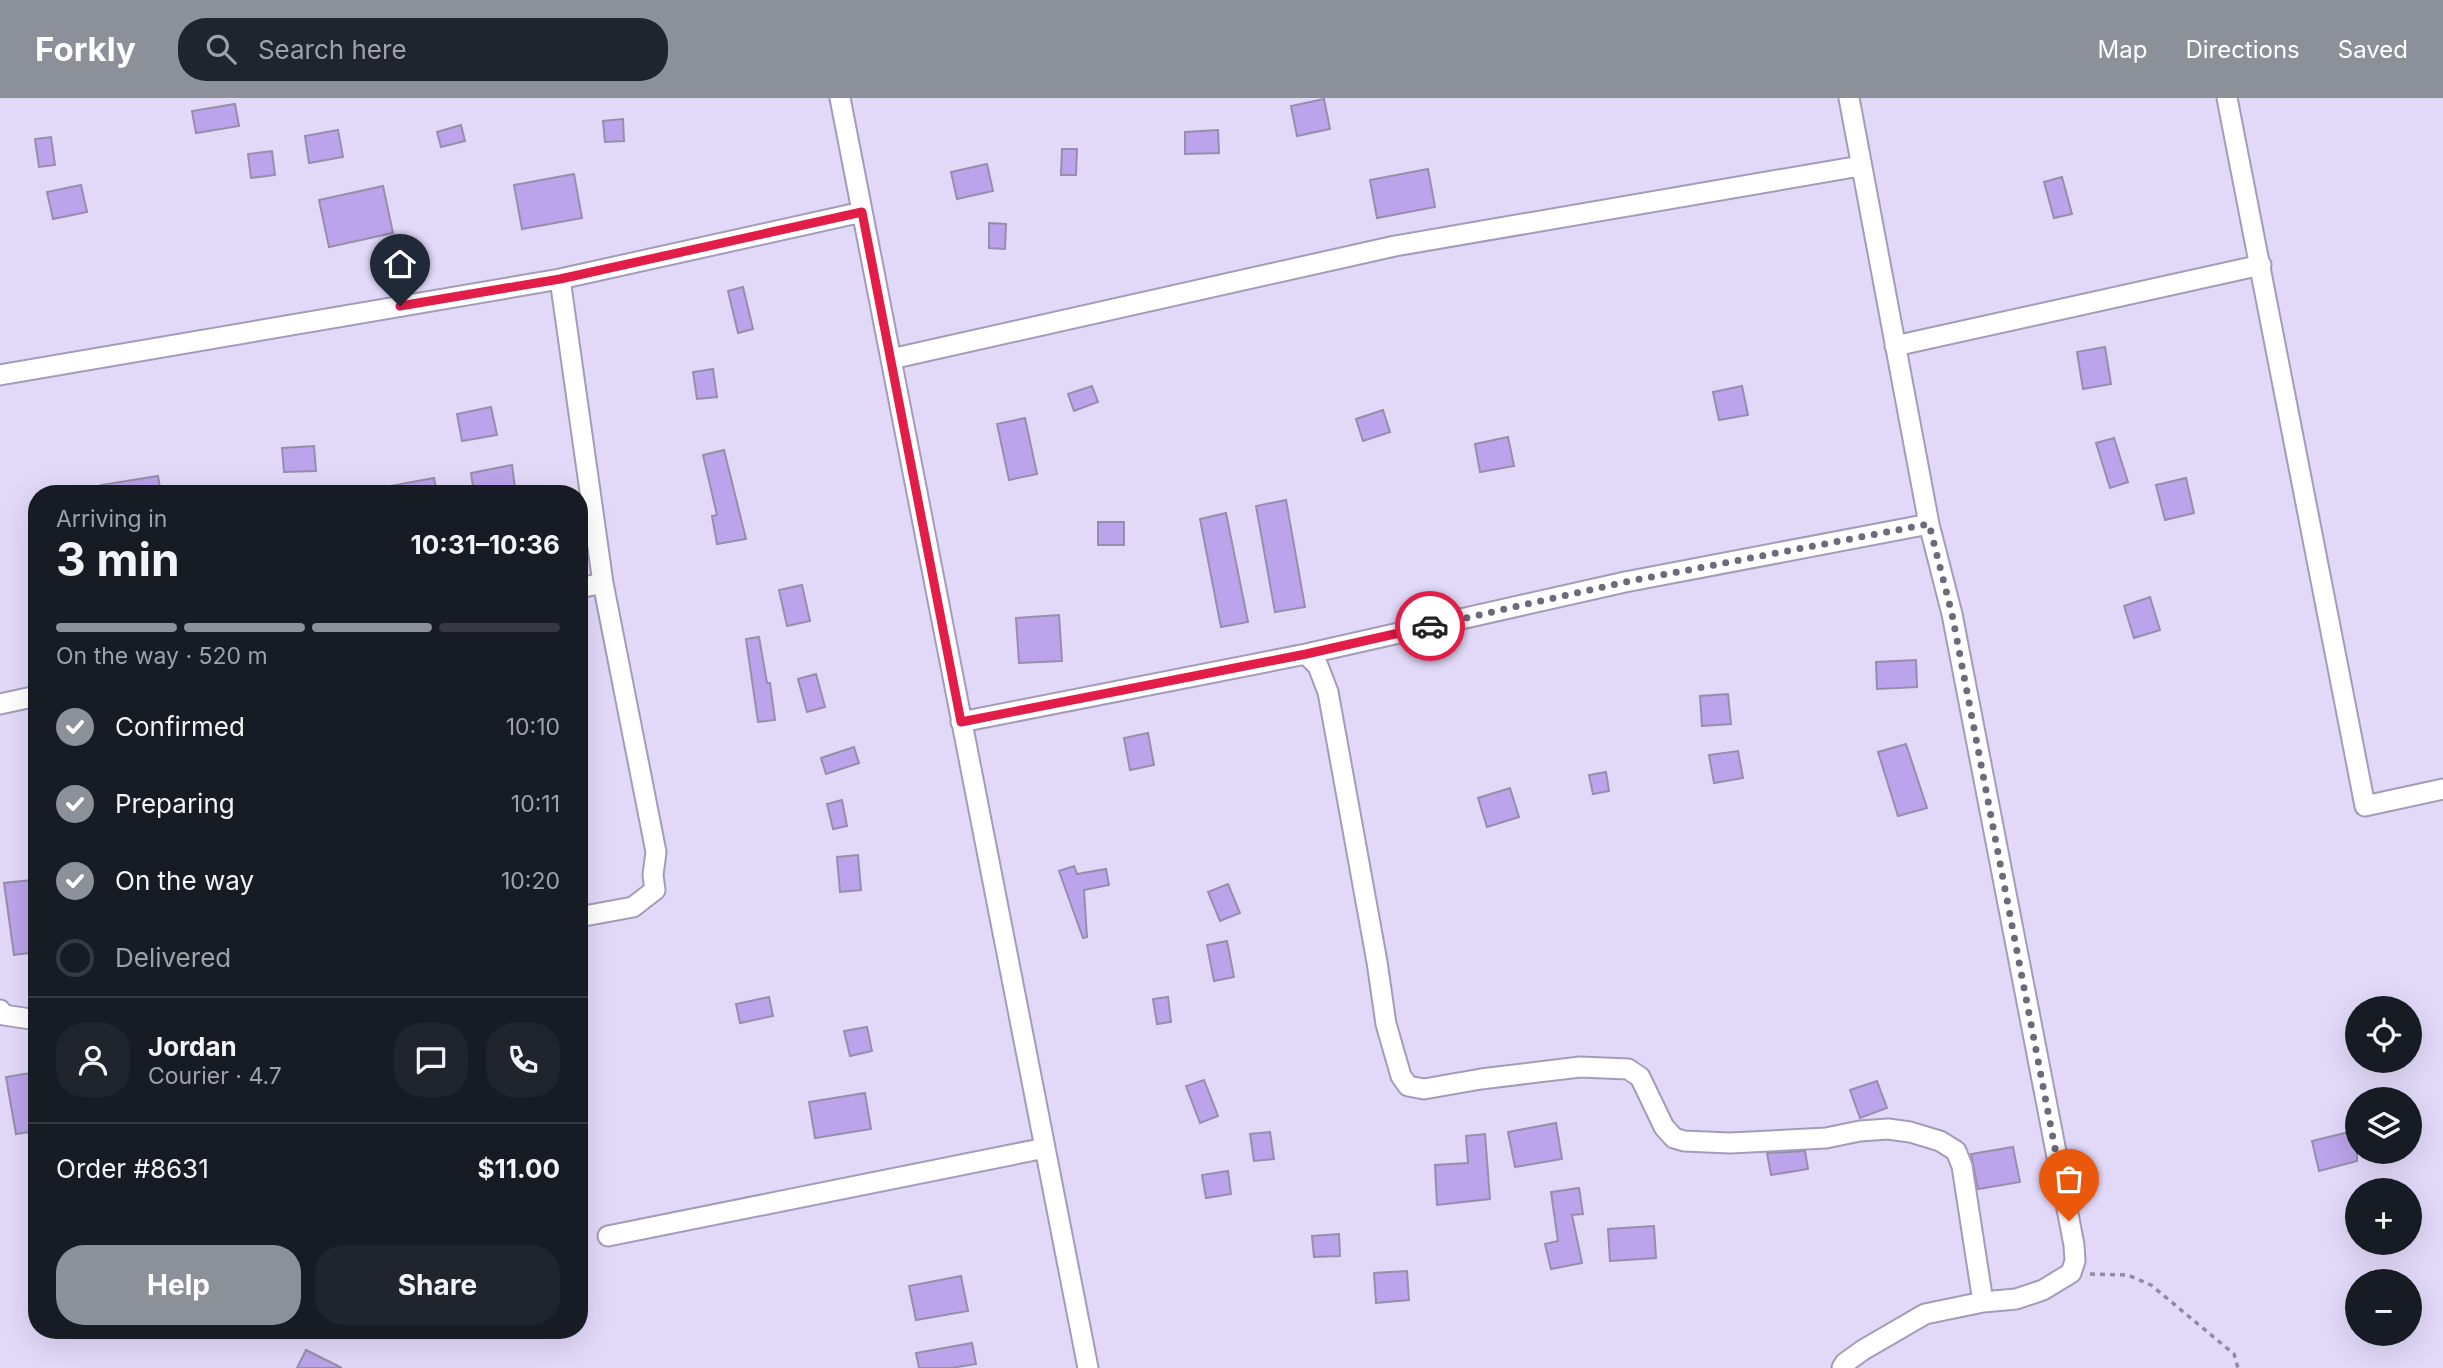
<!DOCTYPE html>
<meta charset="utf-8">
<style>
:root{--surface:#171b24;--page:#20242c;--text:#f1f3f6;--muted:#9ea1a6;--line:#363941;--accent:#8c9099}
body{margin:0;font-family:Inter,sans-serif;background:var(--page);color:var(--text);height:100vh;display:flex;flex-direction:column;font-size:26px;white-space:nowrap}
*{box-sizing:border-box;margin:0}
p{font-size:23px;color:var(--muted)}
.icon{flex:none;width:38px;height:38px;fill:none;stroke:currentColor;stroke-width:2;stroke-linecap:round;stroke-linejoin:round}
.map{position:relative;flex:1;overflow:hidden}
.side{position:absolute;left:28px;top:387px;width:560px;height:854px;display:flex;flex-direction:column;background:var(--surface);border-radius:28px;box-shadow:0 7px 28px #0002}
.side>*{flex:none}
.tools{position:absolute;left:2345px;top:898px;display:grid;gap:14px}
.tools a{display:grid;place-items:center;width:77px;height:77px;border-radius:50%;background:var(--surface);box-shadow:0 7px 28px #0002;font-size:35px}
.pin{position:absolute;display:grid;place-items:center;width:60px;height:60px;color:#fff;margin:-72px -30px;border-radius:50% 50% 50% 0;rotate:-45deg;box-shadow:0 0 7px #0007}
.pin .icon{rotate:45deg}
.courier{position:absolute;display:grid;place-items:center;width:70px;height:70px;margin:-35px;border:5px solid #e11d48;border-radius:50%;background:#fff;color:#222;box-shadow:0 2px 9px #0007}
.head em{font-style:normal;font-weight:700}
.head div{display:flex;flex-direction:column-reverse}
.head{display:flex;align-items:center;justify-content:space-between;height:119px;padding:0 28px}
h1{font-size:46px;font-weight:700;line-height:52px}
.bar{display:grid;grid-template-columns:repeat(4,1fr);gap:10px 7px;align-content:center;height:84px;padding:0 28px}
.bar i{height:9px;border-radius:5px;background:var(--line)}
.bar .current{background:var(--accent)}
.bar p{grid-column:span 4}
.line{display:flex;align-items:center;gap:18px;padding:0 28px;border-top:2px solid var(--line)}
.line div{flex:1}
.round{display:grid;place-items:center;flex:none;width:74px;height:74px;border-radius:28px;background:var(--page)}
ol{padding:0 28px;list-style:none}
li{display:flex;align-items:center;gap:21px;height:77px}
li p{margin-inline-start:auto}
li .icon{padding:7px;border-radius:50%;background:var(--accent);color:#fff;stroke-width:4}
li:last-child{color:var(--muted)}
li i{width:38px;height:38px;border:4px solid var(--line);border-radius:50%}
.cta{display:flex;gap:14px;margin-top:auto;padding:14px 28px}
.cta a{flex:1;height:80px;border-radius:28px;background:var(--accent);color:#fff;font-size:28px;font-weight:700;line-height:80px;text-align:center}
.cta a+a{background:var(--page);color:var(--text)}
header{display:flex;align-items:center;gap:42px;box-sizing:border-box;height:98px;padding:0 35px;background:var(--accent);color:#fff}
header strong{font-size:33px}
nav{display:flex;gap:38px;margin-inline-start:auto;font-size:24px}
.search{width:490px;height:63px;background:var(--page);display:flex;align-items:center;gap:18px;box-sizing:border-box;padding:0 24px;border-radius:28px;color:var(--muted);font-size:26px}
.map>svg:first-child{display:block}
</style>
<header>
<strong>Forkly</strong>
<div class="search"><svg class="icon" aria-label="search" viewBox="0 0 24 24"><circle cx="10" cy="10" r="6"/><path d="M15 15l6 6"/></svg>Search here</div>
<nav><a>Map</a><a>Directions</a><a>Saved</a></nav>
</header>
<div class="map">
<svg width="2443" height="1270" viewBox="0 0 2443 1270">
<rect width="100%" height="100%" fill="#e2d9f9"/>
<path fill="#bba4eb" stroke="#968eab" stroke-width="2" d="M1324,1l6,30 -33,7 -6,-30z
M235,6l4,22 -43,7 -4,-22z
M623,21l1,22 -19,1 -2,-21z
M461,27l4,16 -24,6 -4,-15z
M338,32l5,27 -34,6 -4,-27z
M1218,32l1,23 -34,1v-22z
M51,39l4,28 -16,2 -4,-28z
M1062,51h15l-1,26h-15z
M272,53l3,24 -24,3 -3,-24z
M987,66l6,27 -36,8 -6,-27z
M1428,71l7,38 -58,11 -7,-38z
M574,76l8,44 -60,11 -8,-44z
M2062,79l10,37 -18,4 -10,-36z
M81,87l6,27 -34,7 -6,-27z
M383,88l10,47 -64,14 -10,-47z
M989,125l17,1 -1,25 -16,-1z
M743,189l10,42 -15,4 -10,-42z
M2105,249l6,37 -28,5 -6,-37z
M713,271l4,28 -20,2 -4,-27z
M1092,288l6,16 -24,9 -6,-17z
M1742,288l6,29 -29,5 -6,-28z
M491,309l6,28 -35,6 -5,-27z
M1383,312l7,22 -27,9 -7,-22z
M1025,320l12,56 -28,6 -12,-56z
M1508,339l6,29 -34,6 -5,-28z
M2114,340l14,44 -18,6 -14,-45z
M314,348l2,25 -32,1 -2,-24z
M724,352l22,89 -29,5 -5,-28 5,-1 -14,-60z
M512,367l3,23 -41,6 -3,-21z
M158,378l3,18h-59l-1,-9z
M434,380l3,16h-47v-8z
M2186,380l8,35 -29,7 -9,-35z
M1286,402l19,107 -30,5 -19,-106z
M1226,415l22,109 -27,5 -21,-108z
M1098,424h26v23h-26z
M802,487l8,36 -23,5 -8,-36z
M2150,499l10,33 -26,8 -10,-32z
M1059,517l3,46 -43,2 -3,-45z
M759,539l8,46h3l5,37 -17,2 -12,-83z
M1916,562l1,27 -40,2 -1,-27z
M816,576l9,33 -18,5 -9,-33z
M1728,596l3,30 -29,2 -2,-30z
M1148,635l6,32 -24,5 -6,-32z
M1906,646l21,64 -29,8 -20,-64z
M854,649l5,16 -33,11 -5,-16z
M1738,653l5,27 -29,5 -5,-28z
M1606,674l3,19 -16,3 -4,-19z
M1510,690l9,29 -32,10 -9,-29z
M842,702l5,26 -14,3 -6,-25z
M858,757l3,35 -21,2 -3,-35z
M1074,768l3,8 29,-5 3,16 -25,5 3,47 -4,1 -24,-67z
M31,782l6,43v29l-23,3 -10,-72z
M1228,786l12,29 -20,8 -12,-29z
M1227,843l7,36 -20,4 -7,-36z
M769,899l4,19 -33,7 -4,-19z
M1168,899l3,25 -14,2 -4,-25z
M867,929l5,24 -22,5 -6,-25z
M37,974v59l-21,3 -10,-57z
M1204,982l14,36 -18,7 -14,-37z
M1877,983l10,27 -27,10 -10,-28z
M865,995l6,36 -56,9 -6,-36z
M1556,1025l6,36 -47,8 -7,-35z
M2357,1032v31l-38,10 -7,-30z
M1270,1034l4,27 -20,2 -4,-27z
M1485,1036l5,65 -53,6 -2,-40 33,-2 -2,-27z
M2013,1049l7,35 -42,7 -7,-35z
M1805,1053l3,18 -37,6 -4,-22z
M1228,1073l3,23 -25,4 -4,-23z
M1579,1090l4,26 -11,1 10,48 -31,6 -6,-25 13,-3 -7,-49z
M1654,1128l2,32 -46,3 -2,-32z
M1339,1136l1,22 -26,1 -2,-21z
M1407,1173l2,29 -33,3 -2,-30z
M961,1178l7,35 -52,9 -7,-34z
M972,1245l4,21 -25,4h-32l-3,-15z
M306,1252l36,18h-45z"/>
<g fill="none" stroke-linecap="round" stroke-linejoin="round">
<defs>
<path id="street" d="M840,0l248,1270
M2227,0l138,708 78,-17
M560,181l43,304 53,269 -3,23 2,15 -22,17 -54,10
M1895,248l366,-81
M891,261l504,-113 465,-80
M0,277l560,-96 302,-67
M579,490l24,-5
M1306,556l12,12 10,26 49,270 9,62 15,52 7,10 16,3 57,-10 99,-12 48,2 12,8 24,50 10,11 10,3 46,2 96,-5 34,-7 28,-2 22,3 30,9 16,10 6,15 21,136
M0,606l37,-8
M961,624l345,-68 319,-72 304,-58
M0,912l4,5 33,5
M608,1138l437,-88
M1842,1270l3,-5 18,-13 62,-36 58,-12 33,-3 27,-9 28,-17 4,-12 -1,-16 -122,-631 -23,-90 -80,-426"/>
</defs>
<use href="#street" stroke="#a49bb9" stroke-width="23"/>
<path stroke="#918aa1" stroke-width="3.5" stroke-dasharray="5 5" stroke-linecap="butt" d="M2090,1176l38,1 23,10 83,69 4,14"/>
<use href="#street" stroke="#fff" stroke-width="19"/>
</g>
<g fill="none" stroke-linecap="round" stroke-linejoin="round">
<path stroke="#6e697c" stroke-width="7" stroke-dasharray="0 12.6" d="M1430,528l195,-44 304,-58 23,90 117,607"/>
<path stroke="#e11d48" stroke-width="9" d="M400,208l160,-27 302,-67 99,510 345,-68 124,-28"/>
</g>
</svg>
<div class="tools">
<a><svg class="icon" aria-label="locate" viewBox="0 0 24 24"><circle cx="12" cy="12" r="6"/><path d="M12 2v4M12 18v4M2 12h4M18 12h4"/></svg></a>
<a><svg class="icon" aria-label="layers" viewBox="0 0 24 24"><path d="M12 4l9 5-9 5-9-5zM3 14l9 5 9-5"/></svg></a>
<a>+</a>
<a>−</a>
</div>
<div class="pin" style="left:2069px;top:1123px;background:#ea580c"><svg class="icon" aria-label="bag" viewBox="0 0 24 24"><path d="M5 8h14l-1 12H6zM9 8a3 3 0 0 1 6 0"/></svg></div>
<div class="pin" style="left:400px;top:208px;background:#1f2937"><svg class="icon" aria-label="home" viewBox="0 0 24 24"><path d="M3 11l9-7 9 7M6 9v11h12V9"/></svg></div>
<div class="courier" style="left:1430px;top:528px"><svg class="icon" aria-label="car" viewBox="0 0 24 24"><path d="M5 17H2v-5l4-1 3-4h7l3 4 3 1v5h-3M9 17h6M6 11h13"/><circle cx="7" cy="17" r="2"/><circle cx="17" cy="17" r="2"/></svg></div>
<section class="side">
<div class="head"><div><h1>3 min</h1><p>Arriving in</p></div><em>10:31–10:36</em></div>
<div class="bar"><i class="current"></i><i class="current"></i><i class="current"></i><i></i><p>On the way · 520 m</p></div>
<ol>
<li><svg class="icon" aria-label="check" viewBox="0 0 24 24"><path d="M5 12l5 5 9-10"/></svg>Confirmed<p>10:10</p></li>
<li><svg class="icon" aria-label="check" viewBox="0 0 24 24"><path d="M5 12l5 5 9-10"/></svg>Preparing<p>10:11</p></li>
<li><svg class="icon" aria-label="check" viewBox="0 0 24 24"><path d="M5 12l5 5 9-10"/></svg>On the way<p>10:20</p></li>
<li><i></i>Delivered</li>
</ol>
<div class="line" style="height:126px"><a class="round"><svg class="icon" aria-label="person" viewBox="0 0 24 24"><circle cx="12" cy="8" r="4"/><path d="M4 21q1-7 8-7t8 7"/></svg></a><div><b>Jordan</b><p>Courier · 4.7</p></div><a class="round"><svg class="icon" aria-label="chat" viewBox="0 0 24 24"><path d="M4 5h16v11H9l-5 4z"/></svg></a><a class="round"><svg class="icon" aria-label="phone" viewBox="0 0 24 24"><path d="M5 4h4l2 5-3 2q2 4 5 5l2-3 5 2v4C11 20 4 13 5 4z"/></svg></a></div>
<div class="line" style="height:91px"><div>Order #8631</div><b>$11.00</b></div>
<div class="cta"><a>Help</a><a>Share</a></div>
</section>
</div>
